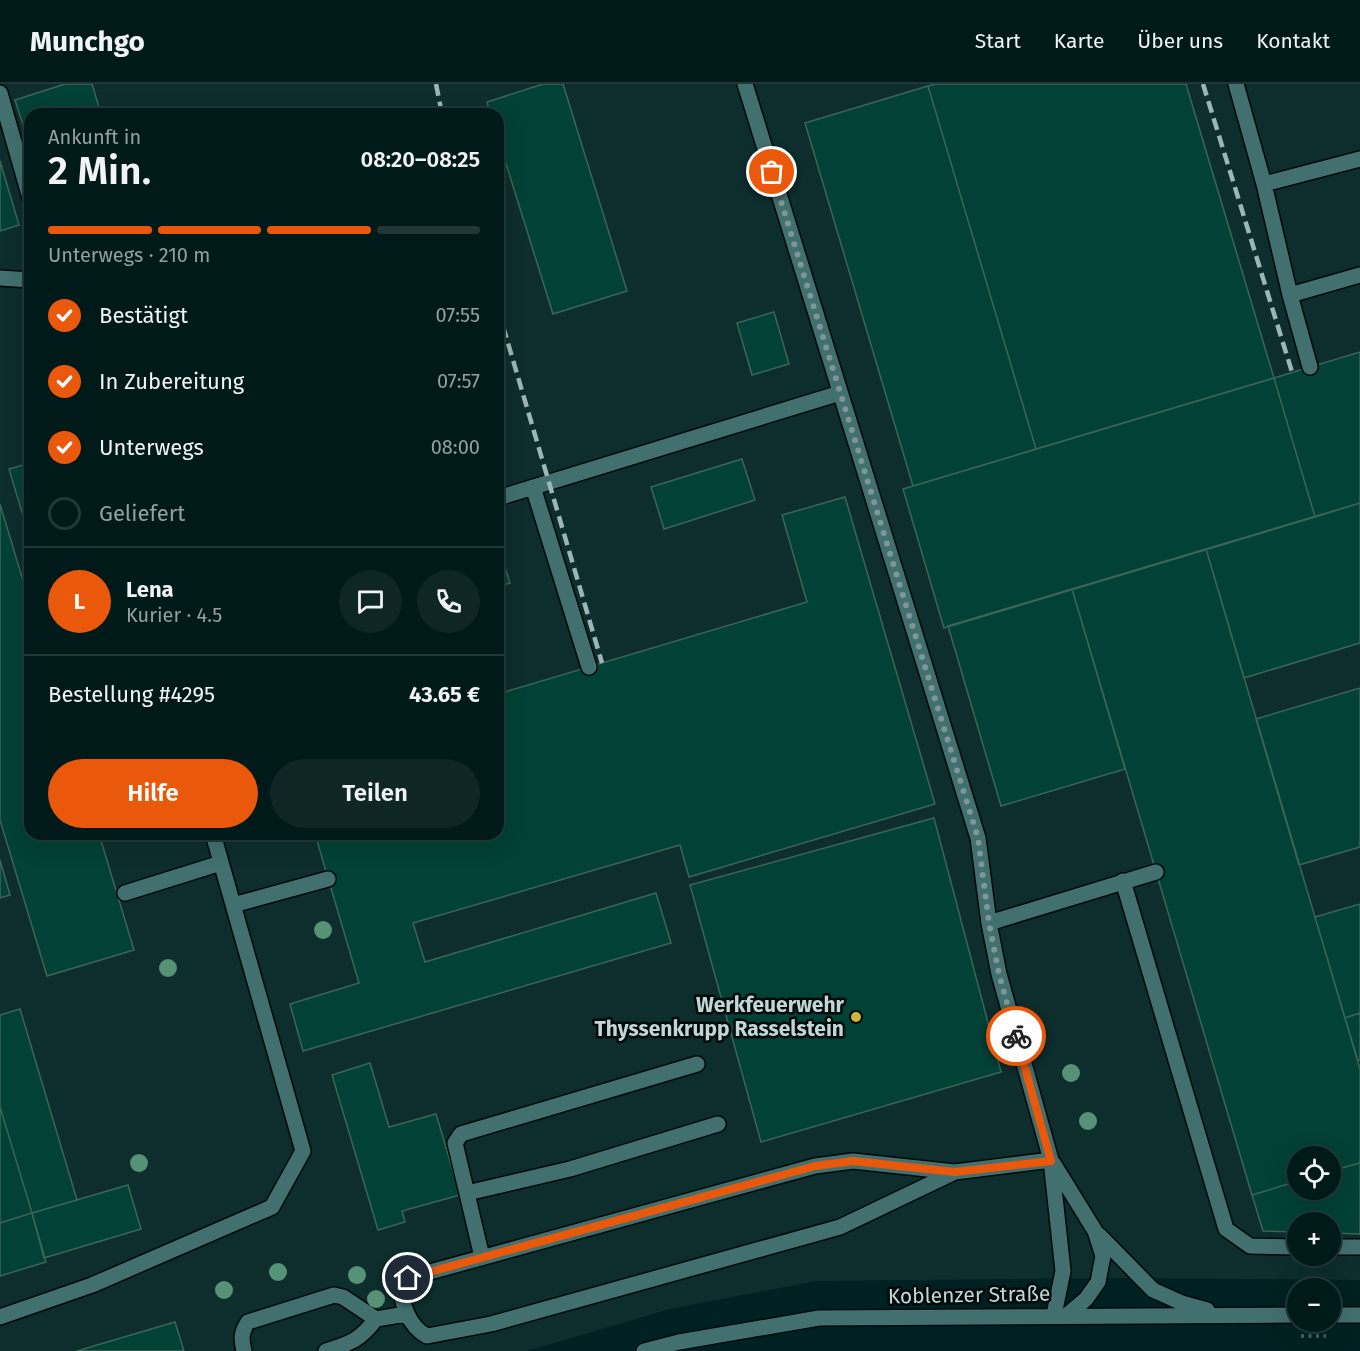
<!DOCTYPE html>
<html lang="de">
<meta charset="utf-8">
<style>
:root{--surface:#001919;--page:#0e2626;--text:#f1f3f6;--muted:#95a0a2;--line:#223838;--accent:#ea580c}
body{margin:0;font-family:"Fira Sans",sans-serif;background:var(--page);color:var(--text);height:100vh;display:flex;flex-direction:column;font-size:22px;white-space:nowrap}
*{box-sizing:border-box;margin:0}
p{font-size:20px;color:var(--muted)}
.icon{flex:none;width:33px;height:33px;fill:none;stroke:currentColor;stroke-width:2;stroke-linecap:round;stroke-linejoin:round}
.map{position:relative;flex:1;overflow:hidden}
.details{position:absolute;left:24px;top:24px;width:480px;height:732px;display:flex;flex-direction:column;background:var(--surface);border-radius:18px;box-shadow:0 6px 24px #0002,0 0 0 2px var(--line)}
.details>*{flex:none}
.fabs{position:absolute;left:1287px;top:1062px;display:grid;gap:12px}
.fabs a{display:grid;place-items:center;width:54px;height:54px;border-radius:50%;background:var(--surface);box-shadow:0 6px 24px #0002,0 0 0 2px var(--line);font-size:30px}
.pin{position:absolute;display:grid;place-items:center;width:51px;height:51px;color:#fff;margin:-26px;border:3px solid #fff;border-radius:50%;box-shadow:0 2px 6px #0007}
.courier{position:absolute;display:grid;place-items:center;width:60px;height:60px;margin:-30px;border:4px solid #ea580c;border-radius:50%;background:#fff;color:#222;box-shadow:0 2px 8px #0007}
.head em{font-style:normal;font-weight:600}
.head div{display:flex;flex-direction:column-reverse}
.head{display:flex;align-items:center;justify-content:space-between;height:102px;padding:0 24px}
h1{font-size:39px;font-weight:600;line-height:45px}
.bar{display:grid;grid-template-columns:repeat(4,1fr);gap:9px 6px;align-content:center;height:72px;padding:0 24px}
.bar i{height:8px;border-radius:4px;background:var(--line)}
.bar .active{background:var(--accent)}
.bar p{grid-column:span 4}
.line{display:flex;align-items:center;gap:15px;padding:0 24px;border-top:2px solid var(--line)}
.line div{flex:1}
.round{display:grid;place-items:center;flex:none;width:63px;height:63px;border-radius:32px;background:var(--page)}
ol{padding:0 24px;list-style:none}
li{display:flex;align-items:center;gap:18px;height:66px}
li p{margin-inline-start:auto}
li .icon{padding:6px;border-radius:50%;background:var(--accent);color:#fff;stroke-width:4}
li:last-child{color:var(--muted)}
li i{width:33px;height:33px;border:3px solid var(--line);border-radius:50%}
.primary-button{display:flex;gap:12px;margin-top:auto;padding:12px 24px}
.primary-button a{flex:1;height:69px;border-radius:36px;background:var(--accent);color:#fff;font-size:24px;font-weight:600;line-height:69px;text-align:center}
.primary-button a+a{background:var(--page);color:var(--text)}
header{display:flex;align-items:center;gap:36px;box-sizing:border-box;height:84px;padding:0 30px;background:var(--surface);border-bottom:2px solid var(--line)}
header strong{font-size:28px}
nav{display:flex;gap:33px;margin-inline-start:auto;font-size:21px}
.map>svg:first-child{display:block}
</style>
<header>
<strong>Munchgo</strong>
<nav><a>Start</a><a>Karte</a><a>Über uns</a><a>Kontakt</a></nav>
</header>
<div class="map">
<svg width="1360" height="1267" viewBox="0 0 1360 1267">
<rect width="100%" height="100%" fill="#002121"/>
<path fill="#0e2d2d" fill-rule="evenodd" d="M0,0h1360v1196l-233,-2 -310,3 -147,28 -143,42h-527zM30,30h468v720h-468zM1298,1072h32v34h-32zM1298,1138h32v34h-32z"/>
<path fill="#024135" stroke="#3c655a" stroke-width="1.5" d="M65,0h27l9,30h-71v33l-15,-47z
M543,0h20l64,207 -74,23 -55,-176v-24h-8l-3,-12z
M935,0h251l88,294 -238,71 -108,-363z
M928,2l108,363 -123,37 -108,-363z
M0,77l19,64 -19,6z
M774,228l15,52 -37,11 -15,-52z
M1360,268v151l-45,14 -41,-139z
M1274,294l41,139 -371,111 -41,-139z
M742,375l13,41 -91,29 -13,-42z
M30,379v76l-21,-70z
M845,413l90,307 -246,73 -9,-32 -267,78 12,39 231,-69 15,50 -368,108 -13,-47 69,-21 -44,-149h183v-140l309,-92 -25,-87z
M1360,419v140l-116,35 -38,-129z
M0,420l30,100v230h69l35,116 -87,26 -47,-156z
M498,462l12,37 -12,4z
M1206,465l154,520v94l-30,8v-15h-32v25l-46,14 -180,-606z
M1072,505l53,180 -124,37 -53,-180z
M1360,604v159l-61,18 -43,-146z
M934,734l67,254 -240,70 -71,-257z
M0,776l10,35 -10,3z
M1360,820v109l-15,5 -30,-101z
M20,925l57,191 -45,13 -32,-106v-92z
M1360,929v47l-2,1 -13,-43z
M370,979l19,64 47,-13 24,81 -58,16 3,11 -27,8 -46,-155z
M0,1023l32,106 -32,10z
M1360,1079v71l-30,-1v-11h-32v10l-35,-1 -11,-36 46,-14v9h32v-19z
M128,1101l13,44 -97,29 -12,-45z
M32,1129l14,49 -46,14v-53z
M175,1238l9,29h-107z"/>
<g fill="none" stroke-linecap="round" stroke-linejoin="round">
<defs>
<path id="minor" d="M745,0l233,754 11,85
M1236,0l28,100
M0,9l30,105
M0,194l30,2
M1290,211l70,-20
M1310,283l-20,-72 -26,-111 96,-25
M533,403l56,180
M498,414l342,-105
M1123,797l103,348 24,17 48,1
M125,809l96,-30
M233,821l95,-26
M1053,1079l42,68 8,25 -5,26 -12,17 -20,17
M955,1088l-115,55 -349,97 -64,12c-18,-9 -28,-35 -25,-55l6,-3 407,-112 38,-5 102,11 96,-12
M467,1109l103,-24 148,-45
M1099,1151l54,55 29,13 25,7
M1330,1163h30
M482,1173l-27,-114 6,-9 236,-70
M1054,1231l9,-44 -12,-111 -52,-186 -10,-51 167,-51
M1330,1231h30
M0,1233l92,-32 180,-78 31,-56 -90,-317
M244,1267c-3,-13 -3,-18 4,-29l86,-27 9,2 33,22 30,-5
M326,1267c25,-8 34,-11 50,-32
M644,1267l35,-9 140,-24 479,-3"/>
</defs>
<use href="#minor" stroke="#000909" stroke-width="18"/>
<path stroke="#405e5d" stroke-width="4" stroke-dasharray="3 4.5" stroke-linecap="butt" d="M1301,1252h25"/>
<use href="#minor" stroke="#42706f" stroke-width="15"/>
<path stroke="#9db6b5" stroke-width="4.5" stroke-dasharray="12 6" stroke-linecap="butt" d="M436,0l6,30
M1203,0l89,288
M498,225l104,354"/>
</g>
<g fill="#569275">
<circle cx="323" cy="846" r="9"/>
<circle cx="168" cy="884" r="9"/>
<circle cx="1071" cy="989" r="9"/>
<circle cx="1088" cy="1037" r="9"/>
<circle cx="139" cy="1079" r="9"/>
<circle cx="278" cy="1188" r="9"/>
<circle cx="357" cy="1191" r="9"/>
<circle cx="224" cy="1206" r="9"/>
<circle cx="376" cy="1215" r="9"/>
</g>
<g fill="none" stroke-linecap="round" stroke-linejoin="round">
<path stroke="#7d9797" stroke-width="6" stroke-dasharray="0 10.8" d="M772,88l206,666 11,85 10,51 17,62"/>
<path stroke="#ea580c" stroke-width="8" d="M408,1194l407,-112 38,-5 102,11 96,-11 -35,-125"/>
</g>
<circle fill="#d0b736" stroke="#000909" stroke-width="2" cx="856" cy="933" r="6"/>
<g text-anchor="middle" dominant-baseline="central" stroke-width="5" stroke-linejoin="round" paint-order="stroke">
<g font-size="21" font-weight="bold" fill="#c0d7d6" stroke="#000909" text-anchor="end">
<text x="844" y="921">Werkfeuerwehr<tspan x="844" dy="24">Thyssenkrupp Rasselstein</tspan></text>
</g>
<g font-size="21" fill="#c0d7d6" stroke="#000909">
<text transform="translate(969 1211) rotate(-1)">Koblenzer Straße</text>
</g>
</g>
</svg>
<div class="fabs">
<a><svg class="icon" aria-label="locate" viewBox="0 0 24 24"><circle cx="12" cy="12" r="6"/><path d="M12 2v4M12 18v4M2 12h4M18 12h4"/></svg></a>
<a>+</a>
<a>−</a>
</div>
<div class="pin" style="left:772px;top:88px;background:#ea580c"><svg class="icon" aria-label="bag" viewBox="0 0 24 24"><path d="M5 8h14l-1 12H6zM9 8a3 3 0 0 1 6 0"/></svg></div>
<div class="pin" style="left:408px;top:1194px;background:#1f2937"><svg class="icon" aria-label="home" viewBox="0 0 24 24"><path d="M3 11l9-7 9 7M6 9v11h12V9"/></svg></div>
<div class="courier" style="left:1016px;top:952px"><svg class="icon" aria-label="bike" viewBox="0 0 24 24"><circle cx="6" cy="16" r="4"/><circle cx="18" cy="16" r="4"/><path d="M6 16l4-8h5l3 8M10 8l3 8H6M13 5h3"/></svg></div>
<section class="details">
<div class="head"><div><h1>2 Min.</h1><p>Ankunft in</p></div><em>08:20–08:25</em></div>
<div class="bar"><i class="active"></i><i class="active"></i><i class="active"></i><i></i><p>Unterwegs · 210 m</p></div>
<ol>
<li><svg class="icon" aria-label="check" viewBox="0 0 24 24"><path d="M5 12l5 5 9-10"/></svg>Bestätigt<p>07:55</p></li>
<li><svg class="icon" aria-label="check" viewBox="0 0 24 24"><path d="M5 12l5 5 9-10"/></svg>In Zubereitung<p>07:57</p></li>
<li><svg class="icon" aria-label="check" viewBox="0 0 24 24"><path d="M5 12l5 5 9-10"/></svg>Unterwegs<p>08:00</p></li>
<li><i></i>Geliefert</li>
</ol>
<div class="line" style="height:108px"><b class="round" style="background:var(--accent);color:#fff">L</b><div><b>Lena</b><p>Kurier · 4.5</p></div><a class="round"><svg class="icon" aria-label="chat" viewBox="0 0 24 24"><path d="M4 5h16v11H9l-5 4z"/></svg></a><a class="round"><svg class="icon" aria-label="phone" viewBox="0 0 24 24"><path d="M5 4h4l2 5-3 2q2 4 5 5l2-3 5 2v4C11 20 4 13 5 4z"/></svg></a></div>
<div class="line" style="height:78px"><div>Bestellung #4295</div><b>43.65 €</b></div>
<div class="primary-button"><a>Hilfe</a><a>Teilen</a></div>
</section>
</div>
